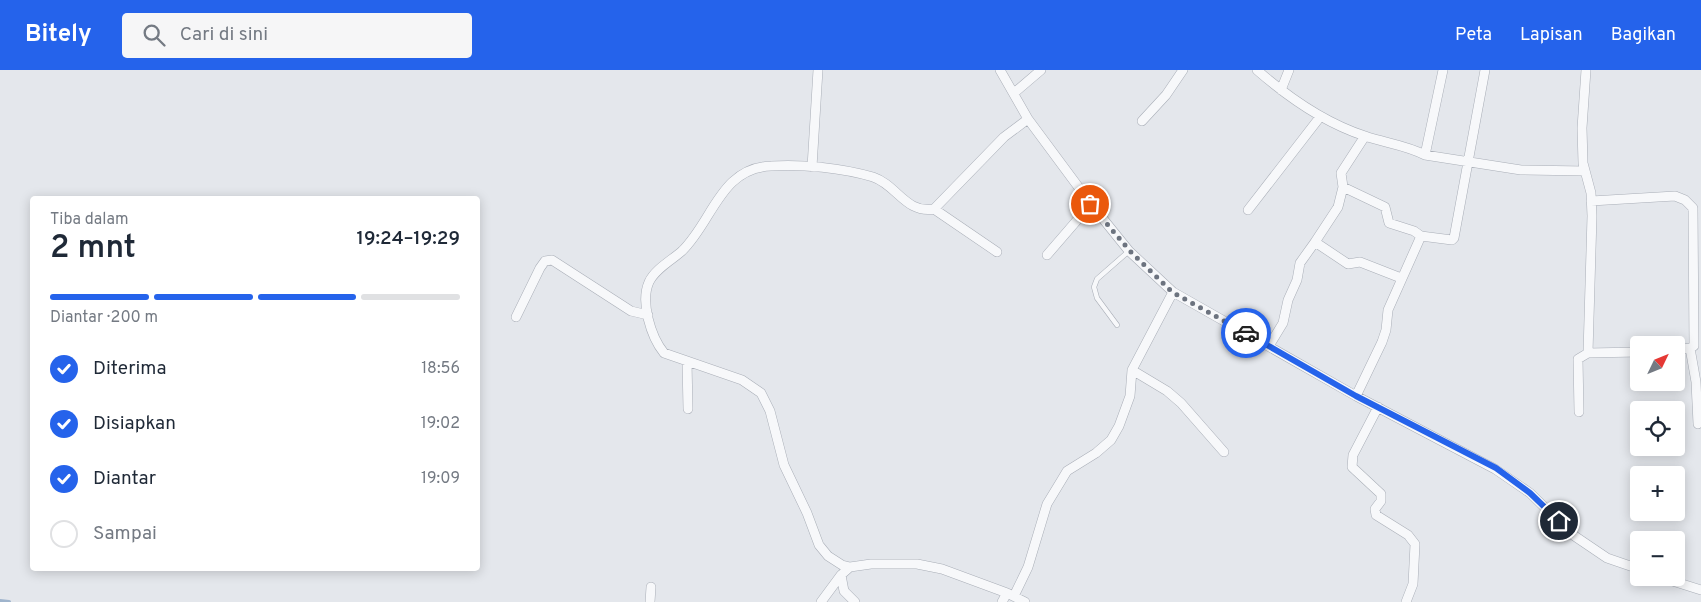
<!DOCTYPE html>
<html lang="id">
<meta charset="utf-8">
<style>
:root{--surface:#fff;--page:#f6f6f7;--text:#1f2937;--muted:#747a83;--line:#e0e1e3;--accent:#2563eb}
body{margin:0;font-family:Overpass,sans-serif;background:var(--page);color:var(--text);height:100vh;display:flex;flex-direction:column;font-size:19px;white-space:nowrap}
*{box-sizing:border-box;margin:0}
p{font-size:16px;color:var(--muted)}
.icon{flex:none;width:28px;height:28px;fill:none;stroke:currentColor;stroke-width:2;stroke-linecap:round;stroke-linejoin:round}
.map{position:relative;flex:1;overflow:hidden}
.panel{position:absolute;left:30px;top:126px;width:450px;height:375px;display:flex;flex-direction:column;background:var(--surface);border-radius:5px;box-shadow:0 2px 12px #0003}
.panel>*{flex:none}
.needle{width:32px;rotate:47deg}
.buttons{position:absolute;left:1630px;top:266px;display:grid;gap:10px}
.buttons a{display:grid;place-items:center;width:55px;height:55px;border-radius:5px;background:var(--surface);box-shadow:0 2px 12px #0003;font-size:25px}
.pin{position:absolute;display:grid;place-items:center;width:42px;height:42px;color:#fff;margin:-21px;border:2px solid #fff;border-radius:50%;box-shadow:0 1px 5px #0007}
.courier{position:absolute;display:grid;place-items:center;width:50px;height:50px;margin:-25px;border:4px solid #2563eb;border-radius:50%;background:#fff;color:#222;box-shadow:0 1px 6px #0007}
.headline em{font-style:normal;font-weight:600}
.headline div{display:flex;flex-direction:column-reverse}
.headline{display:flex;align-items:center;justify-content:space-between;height:85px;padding:0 20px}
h1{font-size:32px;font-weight:600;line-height:38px}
.bar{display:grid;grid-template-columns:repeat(4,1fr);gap:8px 5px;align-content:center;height:60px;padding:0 20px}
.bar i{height:6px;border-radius:4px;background:var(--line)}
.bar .current{background:var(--accent)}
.bar p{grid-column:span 4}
ol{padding:0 20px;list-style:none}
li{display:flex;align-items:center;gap:15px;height:55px}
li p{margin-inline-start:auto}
li .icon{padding:5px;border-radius:50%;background:var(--accent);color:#fff;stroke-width:4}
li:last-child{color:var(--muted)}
li i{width:28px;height:28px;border:2px solid var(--line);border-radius:50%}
header{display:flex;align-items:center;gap:30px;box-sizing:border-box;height:70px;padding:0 25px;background:var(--accent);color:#fff}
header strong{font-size:24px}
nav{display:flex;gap:28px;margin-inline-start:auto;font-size:18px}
.search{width:350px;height:45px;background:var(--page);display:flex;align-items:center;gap:12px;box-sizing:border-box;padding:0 18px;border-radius:5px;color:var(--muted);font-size:19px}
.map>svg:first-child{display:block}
</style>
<header>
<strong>Bitely</strong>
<div class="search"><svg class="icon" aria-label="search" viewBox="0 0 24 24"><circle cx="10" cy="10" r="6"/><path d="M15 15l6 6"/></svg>Cari di sini</div>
<nav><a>Peta</a><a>Lapisan</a><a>Bagikan</a></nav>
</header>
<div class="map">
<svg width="1701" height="532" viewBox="0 0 1701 532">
<rect width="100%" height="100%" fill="#e4e7ec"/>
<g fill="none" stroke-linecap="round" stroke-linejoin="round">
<path stroke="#9fb4cc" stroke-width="4" d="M0,531l9,1"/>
<defs>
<path id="lane" d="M1117,255l-20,-27 -3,-11 3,-8 32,-28"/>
<path id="street" d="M1000,0l28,49 63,85 38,47 44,41 183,104 139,73 35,24 43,42 34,23 32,11
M1257,0c32,28 68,53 108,66 20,7 41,9 60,19l96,15 64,1
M1586,0l-4,58 1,35 8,30 1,23 -4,137 51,-1
M1281,20l8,-20
M1014,23l27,-23
M1142,51l24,-26 17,-25
M1365,66l-24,37 2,14 -5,20 -23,35 33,22 12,-2 41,16
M1425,85l18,-85
M812,97l6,-97
M1343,117l42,20 4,16 25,8 7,5
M1591,131l84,-5 10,4 8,8 1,138 -4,2 -14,2
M934,139l63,43
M1248,140l72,-93
M1047,185l44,-51
M516,247l24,-49 5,-7 7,-1 79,51 17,4
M1269,276l14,-23 5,-23 9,-20 3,-17 15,-21
M1690,278l6,34 2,42
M687,292l1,47
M1132,300l35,21 14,12 43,49
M1356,326l26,-54 4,-12 2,-20 33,-74 31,4 2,-2 31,-168
M1378,337l-25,48 -1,12 29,27v7l-6,8 1,6 32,20 7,9 -2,40 -7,18
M1579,342l-1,-53 10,-6
M850,497l-9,8 3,16 11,11
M1663,508l38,12
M1014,526l14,-29 19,-63 14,-23 6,-10 29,-18 15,-13 8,-14 11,-30 2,-26 41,-78
M650,532l1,-15
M821,532l20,-27
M1002,532l5,-9
M1025,532l-18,-9 -65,-24 -25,-5h-46l-21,3 -8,-2 -14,-9 -9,-11 -12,-32 -23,-48 -14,-54 -9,-18 -19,-13 -78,-27c-13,-16 -24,-51 -15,-71 6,-13 23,-22 33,-31 31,-30 38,-83 89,-85 32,-2 71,2 102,11 24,8 33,37 61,32l70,-72 24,-18"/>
</defs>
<use href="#lane" stroke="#a9aeb7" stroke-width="5.5"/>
<use href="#street" stroke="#a9aeb7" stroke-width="10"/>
<use href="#lane" stroke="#f7f8fa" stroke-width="4.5"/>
<use href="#street" stroke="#f7f8fa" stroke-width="9"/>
</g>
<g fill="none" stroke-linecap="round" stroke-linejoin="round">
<path stroke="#6c737f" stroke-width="5" stroke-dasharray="0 9" d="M1090,134l40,47 42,41 74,41"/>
<path stroke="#2563eb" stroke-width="6" d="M1246,263l110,63 140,72 34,25 29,28"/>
</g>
</svg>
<div class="buttons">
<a><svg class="needle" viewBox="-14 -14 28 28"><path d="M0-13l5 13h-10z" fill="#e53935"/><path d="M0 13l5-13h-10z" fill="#747a83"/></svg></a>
<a><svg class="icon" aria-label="locate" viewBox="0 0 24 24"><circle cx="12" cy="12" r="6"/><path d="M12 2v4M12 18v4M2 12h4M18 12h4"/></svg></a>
<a>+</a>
<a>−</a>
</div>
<div class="pin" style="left:1090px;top:134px;background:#ea580c"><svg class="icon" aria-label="bag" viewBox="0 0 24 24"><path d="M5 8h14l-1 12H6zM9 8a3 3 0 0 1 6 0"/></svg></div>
<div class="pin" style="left:1559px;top:451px;background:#1f2937"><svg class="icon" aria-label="home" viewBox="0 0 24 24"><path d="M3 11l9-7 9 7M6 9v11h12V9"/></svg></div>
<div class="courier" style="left:1246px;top:263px"><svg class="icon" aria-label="car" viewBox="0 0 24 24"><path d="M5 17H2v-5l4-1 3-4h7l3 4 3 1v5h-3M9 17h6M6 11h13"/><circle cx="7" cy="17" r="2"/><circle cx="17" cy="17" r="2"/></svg></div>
<section class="panel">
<div class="headline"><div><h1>2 mnt</h1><p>Tiba dalam</p></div><em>19:24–19:29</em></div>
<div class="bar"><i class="current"></i><i class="current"></i><i class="current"></i><i></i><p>Diantar · 200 m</p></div>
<ol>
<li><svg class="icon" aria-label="check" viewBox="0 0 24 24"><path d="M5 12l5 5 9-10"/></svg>Diterima<p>18:56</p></li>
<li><svg class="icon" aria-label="check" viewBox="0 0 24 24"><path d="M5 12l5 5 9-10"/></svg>Disiapkan<p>19:02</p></li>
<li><svg class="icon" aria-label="check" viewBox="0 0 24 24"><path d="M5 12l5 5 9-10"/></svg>Diantar<p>19:09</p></li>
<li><i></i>Sampai</li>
</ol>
</section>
</div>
